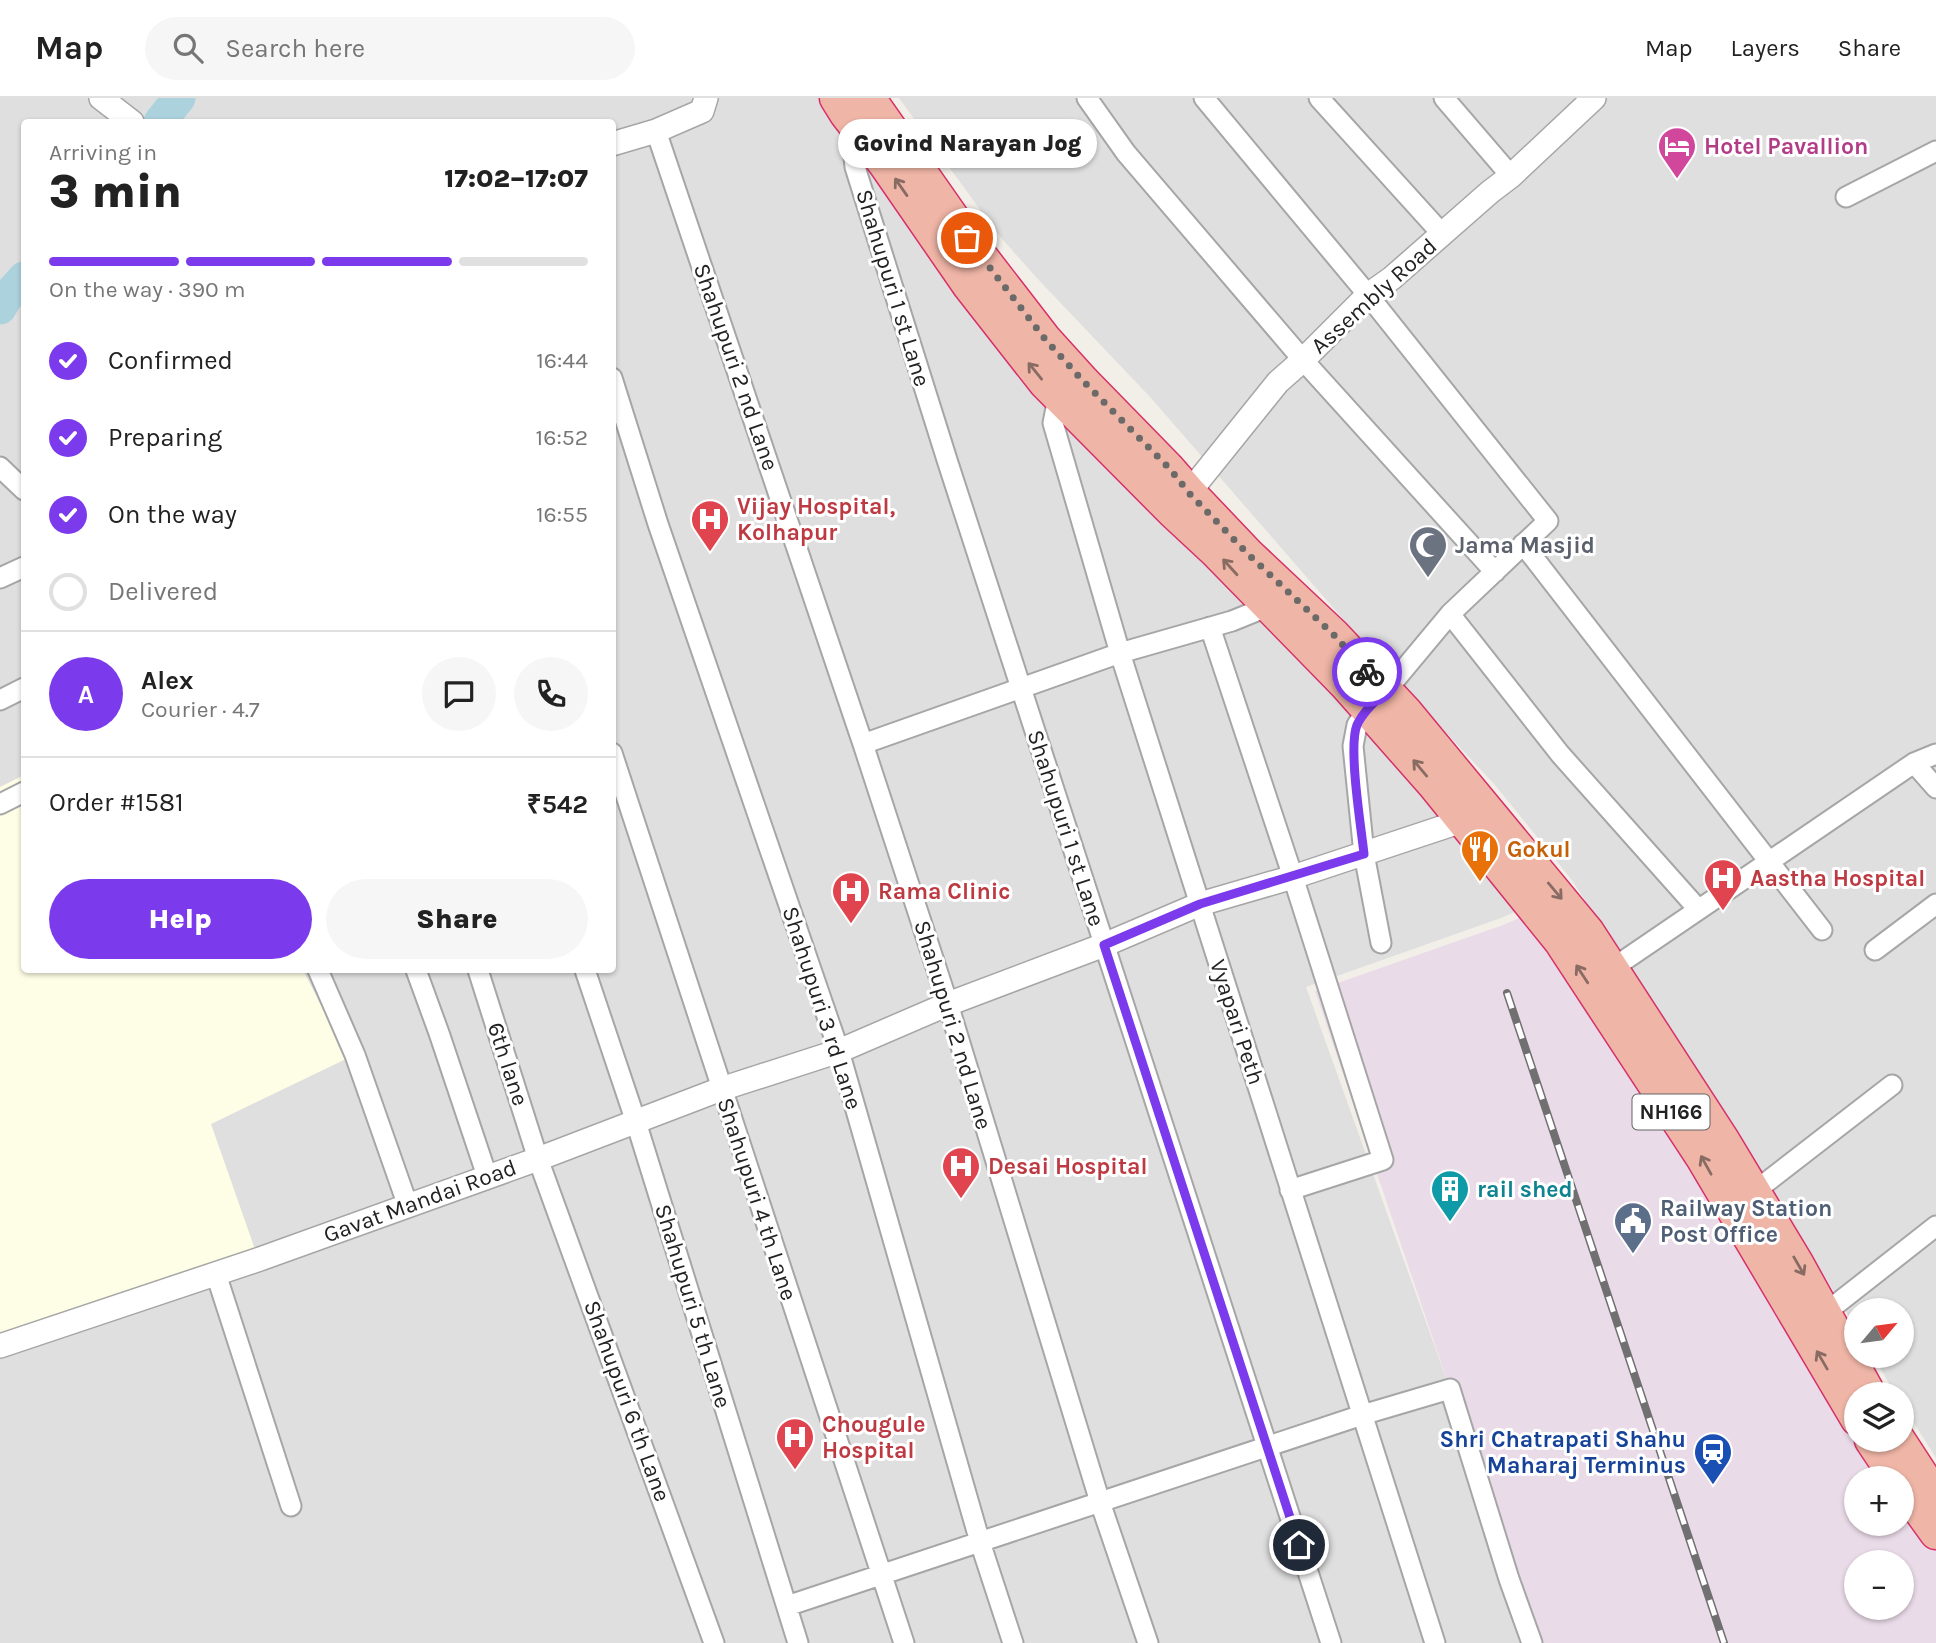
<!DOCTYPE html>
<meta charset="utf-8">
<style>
:root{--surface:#fff;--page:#f6f6f6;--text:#222;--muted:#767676;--line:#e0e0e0;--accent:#7c3aed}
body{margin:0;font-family:Karla,sans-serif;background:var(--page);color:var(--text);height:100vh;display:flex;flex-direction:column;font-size:26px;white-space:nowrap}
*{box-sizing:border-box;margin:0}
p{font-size:23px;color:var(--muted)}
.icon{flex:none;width:38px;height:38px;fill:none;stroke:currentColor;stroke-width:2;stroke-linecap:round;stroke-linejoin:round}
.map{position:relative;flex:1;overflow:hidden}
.side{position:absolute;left:21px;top:21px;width:595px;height:854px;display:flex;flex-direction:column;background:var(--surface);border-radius:7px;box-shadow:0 2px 5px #0004}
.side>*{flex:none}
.needle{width:46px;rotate:61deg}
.controls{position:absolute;left:1844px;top:1200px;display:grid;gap:14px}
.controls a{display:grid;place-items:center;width:70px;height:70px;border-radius:50%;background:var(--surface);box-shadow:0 2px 5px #0004;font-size:35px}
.pin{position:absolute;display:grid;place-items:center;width:60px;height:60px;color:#fff;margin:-30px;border:4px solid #fff;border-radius:50%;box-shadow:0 2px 7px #0007}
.courier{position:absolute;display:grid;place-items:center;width:70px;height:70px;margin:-35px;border:5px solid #7c3aed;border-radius:50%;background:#fff;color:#222;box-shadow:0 2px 9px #0007}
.bubble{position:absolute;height:49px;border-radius:24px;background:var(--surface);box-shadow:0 2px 5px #0004;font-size:23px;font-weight:800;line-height:49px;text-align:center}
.head em{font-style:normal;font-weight:800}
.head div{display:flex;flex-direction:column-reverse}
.head{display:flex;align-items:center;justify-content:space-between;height:119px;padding:0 28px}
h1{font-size:46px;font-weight:800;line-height:52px}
.bar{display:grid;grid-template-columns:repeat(4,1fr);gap:10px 7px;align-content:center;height:84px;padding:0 28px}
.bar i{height:9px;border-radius:5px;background:var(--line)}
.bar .current{background:var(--accent)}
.bar p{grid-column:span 4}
.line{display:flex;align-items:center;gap:18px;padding:0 28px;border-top:2px solid var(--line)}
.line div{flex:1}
.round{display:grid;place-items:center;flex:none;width:74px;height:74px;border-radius:37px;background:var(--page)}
ol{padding:0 28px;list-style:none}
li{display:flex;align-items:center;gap:21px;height:77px}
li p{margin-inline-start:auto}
li .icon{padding:7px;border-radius:50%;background:var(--accent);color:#fff;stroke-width:4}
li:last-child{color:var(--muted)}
li i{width:38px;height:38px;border:4px solid var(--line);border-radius:50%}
.cta{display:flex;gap:14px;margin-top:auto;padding:14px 28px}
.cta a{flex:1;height:80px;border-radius:42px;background:var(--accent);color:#fff;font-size:28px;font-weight:800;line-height:80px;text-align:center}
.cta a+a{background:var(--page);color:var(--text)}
header{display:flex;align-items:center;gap:42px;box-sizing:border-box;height:98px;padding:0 35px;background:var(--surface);border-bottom:2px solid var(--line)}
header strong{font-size:33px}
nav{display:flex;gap:38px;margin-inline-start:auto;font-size:24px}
.search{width:490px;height:63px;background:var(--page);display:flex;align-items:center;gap:18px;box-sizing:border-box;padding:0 24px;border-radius:38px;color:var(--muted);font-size:26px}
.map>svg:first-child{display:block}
</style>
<header>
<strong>Map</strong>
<div class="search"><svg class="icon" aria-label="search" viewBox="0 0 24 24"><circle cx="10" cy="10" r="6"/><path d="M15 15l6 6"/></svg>Search here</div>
<nav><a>Map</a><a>Layers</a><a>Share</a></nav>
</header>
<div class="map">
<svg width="1936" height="1545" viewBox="0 0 1936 1545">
<rect width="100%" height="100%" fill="#f2efe9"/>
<path fill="#e0dfdf" d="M0,0h175l-18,24h-133v163l-24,30z
M186,0h649l689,810 -23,10 -195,69 144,402 84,254h-1534v-1320l24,-35v682h588v-848h-443z
M899,0h1037v1360l-34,-54v-9h-6l-23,-39h29v-45h-45v19l-124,-206 -162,-245 -76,-94 -112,-120 -232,-267 -117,-123 -37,-42z"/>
<path fill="#eadbe8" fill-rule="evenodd" d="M1535,813l363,568h-41v45h45v-39l34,47v111h-404l-82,-254 -135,-398 188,-66zM1857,1465h45v45h-45z"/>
<path fill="#fefee6" d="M24,677v195h279l45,88 -137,66 47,134 -258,79v-550z"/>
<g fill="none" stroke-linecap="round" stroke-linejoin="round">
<path stroke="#acd2dd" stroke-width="33" d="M160,24l19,-24
M0,210l6,-10 18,-20"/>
<defs>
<path id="minor" d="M1087,0l39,55 177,207 192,212
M1204,0l164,197 180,226 -98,93 -65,78 -18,18 -10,15 -4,21 11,108 17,89
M1319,0l124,137
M1444,0l67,78
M656,33l207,613 85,260 152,498 48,141
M863,36l-10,13 2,20 93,296 383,1180
M1846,99l90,-46
M612,280l46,146 181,527 141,491 33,101
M1058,300l-5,25 67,230 315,990
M0,369l24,23
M1523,446l299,386
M0,480l24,-11
M1450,516l110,140 138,155
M1210,529l83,250 90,283 -93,30
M0,602l24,-12
M863,646l257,-91 112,-32 37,-15
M612,655l292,890
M1914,665l22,25
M0,706l24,-12
M1875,852l61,-46
M1613,870l301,-205 22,-9
M318,872l37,85 53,151
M416,872l23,63 48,143
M478,872l60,189 176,484
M585,872l51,152 162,521
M1746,1100l146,-113
M216,1176l75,232
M1825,1215l111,-87
M787,1508l575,-191 88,-26 59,190 23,64"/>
<path id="tertiary" d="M101,0l31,24
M612,46l44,-13 46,-20 4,-13
M1179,407l99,-123 25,-22 65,-65 24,-17 98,-86 21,-16 83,-78
M0,1248l260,-87 278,-100 183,-70 118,-38 109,-47 156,-59 96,-41 93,-27 169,-56"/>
<path id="trunk" d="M836,0l10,16 38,49 85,123 76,97 128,129 43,40 129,132 89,101 126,156 143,218 154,260
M869,0l98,140 78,101 39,43 85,87 21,24 59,62 85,80 72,77 182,220 135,208 74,123 73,132
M1871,1342l26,39
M1899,1342l37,57
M1902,1388l34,47"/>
</defs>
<use href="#minor" stroke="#a6a6a6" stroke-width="23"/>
<use href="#tertiary" stroke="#a6a6a6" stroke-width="26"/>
<use href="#trunk" stroke="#d6306a" stroke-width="35"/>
<use href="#minor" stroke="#fff" stroke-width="19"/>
<use href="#tertiary" stroke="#fff" stroke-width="23"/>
<use href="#trunk" stroke="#efb5a6" stroke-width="32"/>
<defs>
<path id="rail" d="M1507,895l217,650"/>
</defs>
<use href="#rail" stroke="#707070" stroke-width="8"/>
<use href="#rail" stroke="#fff" stroke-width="5" stroke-dasharray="16" stroke-linecap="butt"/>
</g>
<defs><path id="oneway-shaft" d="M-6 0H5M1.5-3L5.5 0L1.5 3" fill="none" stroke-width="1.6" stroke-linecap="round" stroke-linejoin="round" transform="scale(1.75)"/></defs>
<g stroke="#886c64">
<use href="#oneway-shaft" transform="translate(901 89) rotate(-125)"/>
<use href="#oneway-shaft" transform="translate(1035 273) rotate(-129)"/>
<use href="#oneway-shaft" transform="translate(1230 469) rotate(-132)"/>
<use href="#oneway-shaft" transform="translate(1420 670) rotate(-130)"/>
<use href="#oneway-shaft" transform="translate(1555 793) rotate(50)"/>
<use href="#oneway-shaft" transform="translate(1582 876) rotate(-123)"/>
<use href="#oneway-shaft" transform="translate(1706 1067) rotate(-119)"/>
<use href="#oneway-shaft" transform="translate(1799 1168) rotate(60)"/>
<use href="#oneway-shaft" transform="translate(1822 1262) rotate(-120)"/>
</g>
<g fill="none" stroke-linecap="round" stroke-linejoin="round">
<path stroke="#6b6a68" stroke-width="7" stroke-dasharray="0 12.6" d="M967,140l78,101 39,43 86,87 19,24 60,62 85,80 33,37"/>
<path stroke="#7c3aed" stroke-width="9" d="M1299,1447l-195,-600 96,-41 164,-50c-3,-28 -16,-107 -7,-129 6,-13 18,-24 28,-33l-18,-20"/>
</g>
<defs>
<symbol id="hotel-pin" viewBox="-11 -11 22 30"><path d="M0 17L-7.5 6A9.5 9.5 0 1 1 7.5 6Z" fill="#d1479c" stroke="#fff"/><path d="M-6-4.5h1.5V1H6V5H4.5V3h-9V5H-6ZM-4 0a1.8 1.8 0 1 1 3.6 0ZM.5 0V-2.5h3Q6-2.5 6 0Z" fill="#fff"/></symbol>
<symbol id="hospital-pin" viewBox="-11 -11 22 30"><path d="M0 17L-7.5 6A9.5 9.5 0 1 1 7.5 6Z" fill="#e0444e" stroke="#fff"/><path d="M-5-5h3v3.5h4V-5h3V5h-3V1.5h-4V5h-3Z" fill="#fff"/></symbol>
<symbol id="mosque-pin" viewBox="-11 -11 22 30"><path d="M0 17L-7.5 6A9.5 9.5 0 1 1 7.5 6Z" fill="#6b7280" stroke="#fff"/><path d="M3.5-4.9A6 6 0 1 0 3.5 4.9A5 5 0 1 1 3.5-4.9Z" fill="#fff"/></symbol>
<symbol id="restaurant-pin" viewBox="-11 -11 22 30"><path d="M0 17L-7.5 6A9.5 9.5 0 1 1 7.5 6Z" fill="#e8710a" stroke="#fff"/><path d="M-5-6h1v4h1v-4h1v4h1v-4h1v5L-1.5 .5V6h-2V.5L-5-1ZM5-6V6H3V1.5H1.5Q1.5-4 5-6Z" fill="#fff"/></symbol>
<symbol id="building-pin" viewBox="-11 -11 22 30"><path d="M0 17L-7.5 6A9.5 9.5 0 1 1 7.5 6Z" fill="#0f9aa8" stroke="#fff"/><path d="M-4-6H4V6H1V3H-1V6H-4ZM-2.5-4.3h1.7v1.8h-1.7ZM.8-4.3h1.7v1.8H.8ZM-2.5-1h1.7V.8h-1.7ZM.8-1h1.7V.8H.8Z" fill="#fff"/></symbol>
<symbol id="civic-pin" viewBox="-11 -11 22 30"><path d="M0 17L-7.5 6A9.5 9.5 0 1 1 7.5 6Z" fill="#5c6f8a" stroke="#fff"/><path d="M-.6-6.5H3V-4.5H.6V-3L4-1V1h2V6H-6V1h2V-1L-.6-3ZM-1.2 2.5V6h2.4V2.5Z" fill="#fff"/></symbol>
<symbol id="station-pin" viewBox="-11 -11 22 30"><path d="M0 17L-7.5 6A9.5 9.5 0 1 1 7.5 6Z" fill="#1a4fb4" stroke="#fff"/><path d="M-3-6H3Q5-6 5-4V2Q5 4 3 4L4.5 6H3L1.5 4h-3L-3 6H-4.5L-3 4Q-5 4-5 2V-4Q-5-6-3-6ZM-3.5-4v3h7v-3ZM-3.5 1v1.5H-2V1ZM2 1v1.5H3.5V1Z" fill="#fff"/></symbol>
</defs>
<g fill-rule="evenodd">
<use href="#hotel-pin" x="1655" y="26" width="44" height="60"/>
<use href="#hospital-pin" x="688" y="399" width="44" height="60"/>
<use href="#mosque-pin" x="1406" y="425" width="44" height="60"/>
<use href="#restaurant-pin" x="1458" y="729" width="44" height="60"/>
<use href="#hospital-pin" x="1701" y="758" width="44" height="60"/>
<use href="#hospital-pin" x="829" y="771" width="44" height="60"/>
<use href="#hospital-pin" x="939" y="1046" width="44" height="60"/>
<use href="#building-pin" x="1428" y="1069" width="44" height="60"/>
<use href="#civic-pin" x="1611" y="1101" width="44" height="60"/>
<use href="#hospital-pin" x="773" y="1317" width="44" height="60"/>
<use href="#station-pin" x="1691" y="1332" width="44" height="60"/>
</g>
<g text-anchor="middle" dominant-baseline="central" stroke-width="6" stroke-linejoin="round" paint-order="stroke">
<rect fill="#fff" stroke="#646464" stroke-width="2" x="1632.5" y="996.5" width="77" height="35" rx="5"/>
<g font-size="21" font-weight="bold" fill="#222">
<text x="1671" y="1014">NH166</text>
</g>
<g font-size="23" font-weight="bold" fill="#b23c85" stroke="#fff" text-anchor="start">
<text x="1704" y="48">Hotel Pavallion</text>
</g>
<g font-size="23" fill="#222" stroke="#fff">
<text transform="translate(893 190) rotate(73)">Shahupuri 1 st Lane</text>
<text transform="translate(1374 198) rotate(-42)">Assembly Road</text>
<text transform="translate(736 269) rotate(71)">Shahupuri 2 nd Lane</text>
<text transform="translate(1066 730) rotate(72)">Shahupuri 1 st Lane</text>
<text transform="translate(822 910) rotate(72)">Shahupuri 3 rd Lane</text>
<text transform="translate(1237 924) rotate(72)">Vyapari Peth</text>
<text transform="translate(953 927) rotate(73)">Shahupuri 2 nd Lane</text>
<text transform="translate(508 966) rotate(72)">6th lane</text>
<text transform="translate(757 1101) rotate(72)">Shahupuri 4 th Lane</text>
<text transform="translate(420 1103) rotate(-20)">Gavat Mandai Road</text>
<text transform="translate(693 1208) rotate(73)">Shahupuri 5 th Lane</text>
<text transform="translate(627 1303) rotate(70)">Shahupuri 6 th Lane</text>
</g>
<g font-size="23" font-weight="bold" fill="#be3a42" stroke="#fff" text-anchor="start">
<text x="737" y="408">Vijay Hospital,<tspan x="737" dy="26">Kolhapur</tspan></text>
<text x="1750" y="780">Aastha Hospital</text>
<text x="878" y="793">Rama Clinic</text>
<text x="988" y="1068">Desai Hospital</text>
<text x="822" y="1326">Chougule<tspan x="822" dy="26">Hospital</tspan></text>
</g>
<g font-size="23" font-weight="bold" fill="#5b616d" stroke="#fff" text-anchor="start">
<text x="1455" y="447">Jama Masjid</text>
</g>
<g font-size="23" font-weight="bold" fill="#c56008" stroke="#fff" text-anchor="start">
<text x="1507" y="751">Gokul</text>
</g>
<g font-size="23" font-weight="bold" fill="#0d838f" stroke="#fff" text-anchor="start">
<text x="1477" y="1091">rail shed</text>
</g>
<g font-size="23" font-weight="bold" fill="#4e5e75" stroke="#fff" text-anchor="start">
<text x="1660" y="1110">Railway Station<tspan x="1660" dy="26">Post Office</tspan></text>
</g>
<g font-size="23" font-weight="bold" fill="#164399" stroke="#fff" text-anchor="end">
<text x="1686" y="1341">Shri Chatrapati Shahu<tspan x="1686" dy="26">Maharaj Terminus</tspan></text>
</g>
</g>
</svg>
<div class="controls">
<a><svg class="needle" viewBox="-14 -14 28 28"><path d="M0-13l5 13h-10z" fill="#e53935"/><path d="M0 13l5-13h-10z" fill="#767676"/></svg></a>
<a><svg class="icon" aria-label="layers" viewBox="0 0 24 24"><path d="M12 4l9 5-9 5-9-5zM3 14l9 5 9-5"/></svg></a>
<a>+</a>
<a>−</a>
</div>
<div class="pin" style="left:967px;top:140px;background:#ea580c"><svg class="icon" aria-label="bag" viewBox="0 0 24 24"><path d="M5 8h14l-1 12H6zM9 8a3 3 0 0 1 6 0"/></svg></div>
<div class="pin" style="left:1299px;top:1447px;background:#1f2937"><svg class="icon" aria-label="home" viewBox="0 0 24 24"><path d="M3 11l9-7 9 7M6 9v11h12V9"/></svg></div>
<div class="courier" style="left:1367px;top:574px"><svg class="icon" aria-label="bike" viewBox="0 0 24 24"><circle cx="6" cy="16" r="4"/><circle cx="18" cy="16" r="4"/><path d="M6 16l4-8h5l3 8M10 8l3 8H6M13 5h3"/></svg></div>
<div class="bubble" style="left:838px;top:21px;width:259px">Govind Narayan Jog</div>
<section class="side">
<div class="head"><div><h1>3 min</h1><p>Arriving in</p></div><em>17:02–17:07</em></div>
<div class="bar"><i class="current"></i><i class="current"></i><i class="current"></i><i></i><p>On the way · 390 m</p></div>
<ol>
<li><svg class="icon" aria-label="check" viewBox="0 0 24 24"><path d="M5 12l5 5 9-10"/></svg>Confirmed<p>16:44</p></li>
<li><svg class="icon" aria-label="check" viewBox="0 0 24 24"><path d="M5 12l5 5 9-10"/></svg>Preparing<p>16:52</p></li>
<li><svg class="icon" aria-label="check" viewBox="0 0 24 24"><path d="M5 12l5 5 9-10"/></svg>On the way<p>16:55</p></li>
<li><i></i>Delivered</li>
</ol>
<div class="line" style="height:126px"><b class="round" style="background:var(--accent);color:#fff">A</b><div><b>Alex</b><p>Courier · 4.7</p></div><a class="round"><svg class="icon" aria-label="chat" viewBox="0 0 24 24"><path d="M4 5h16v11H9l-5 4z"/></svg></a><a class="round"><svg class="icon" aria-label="phone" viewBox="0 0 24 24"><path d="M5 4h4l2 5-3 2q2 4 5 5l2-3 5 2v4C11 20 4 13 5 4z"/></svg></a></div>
<div class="line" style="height:91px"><div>Order #1581</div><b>₹542</b></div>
<div class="cta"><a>Help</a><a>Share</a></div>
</section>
</div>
